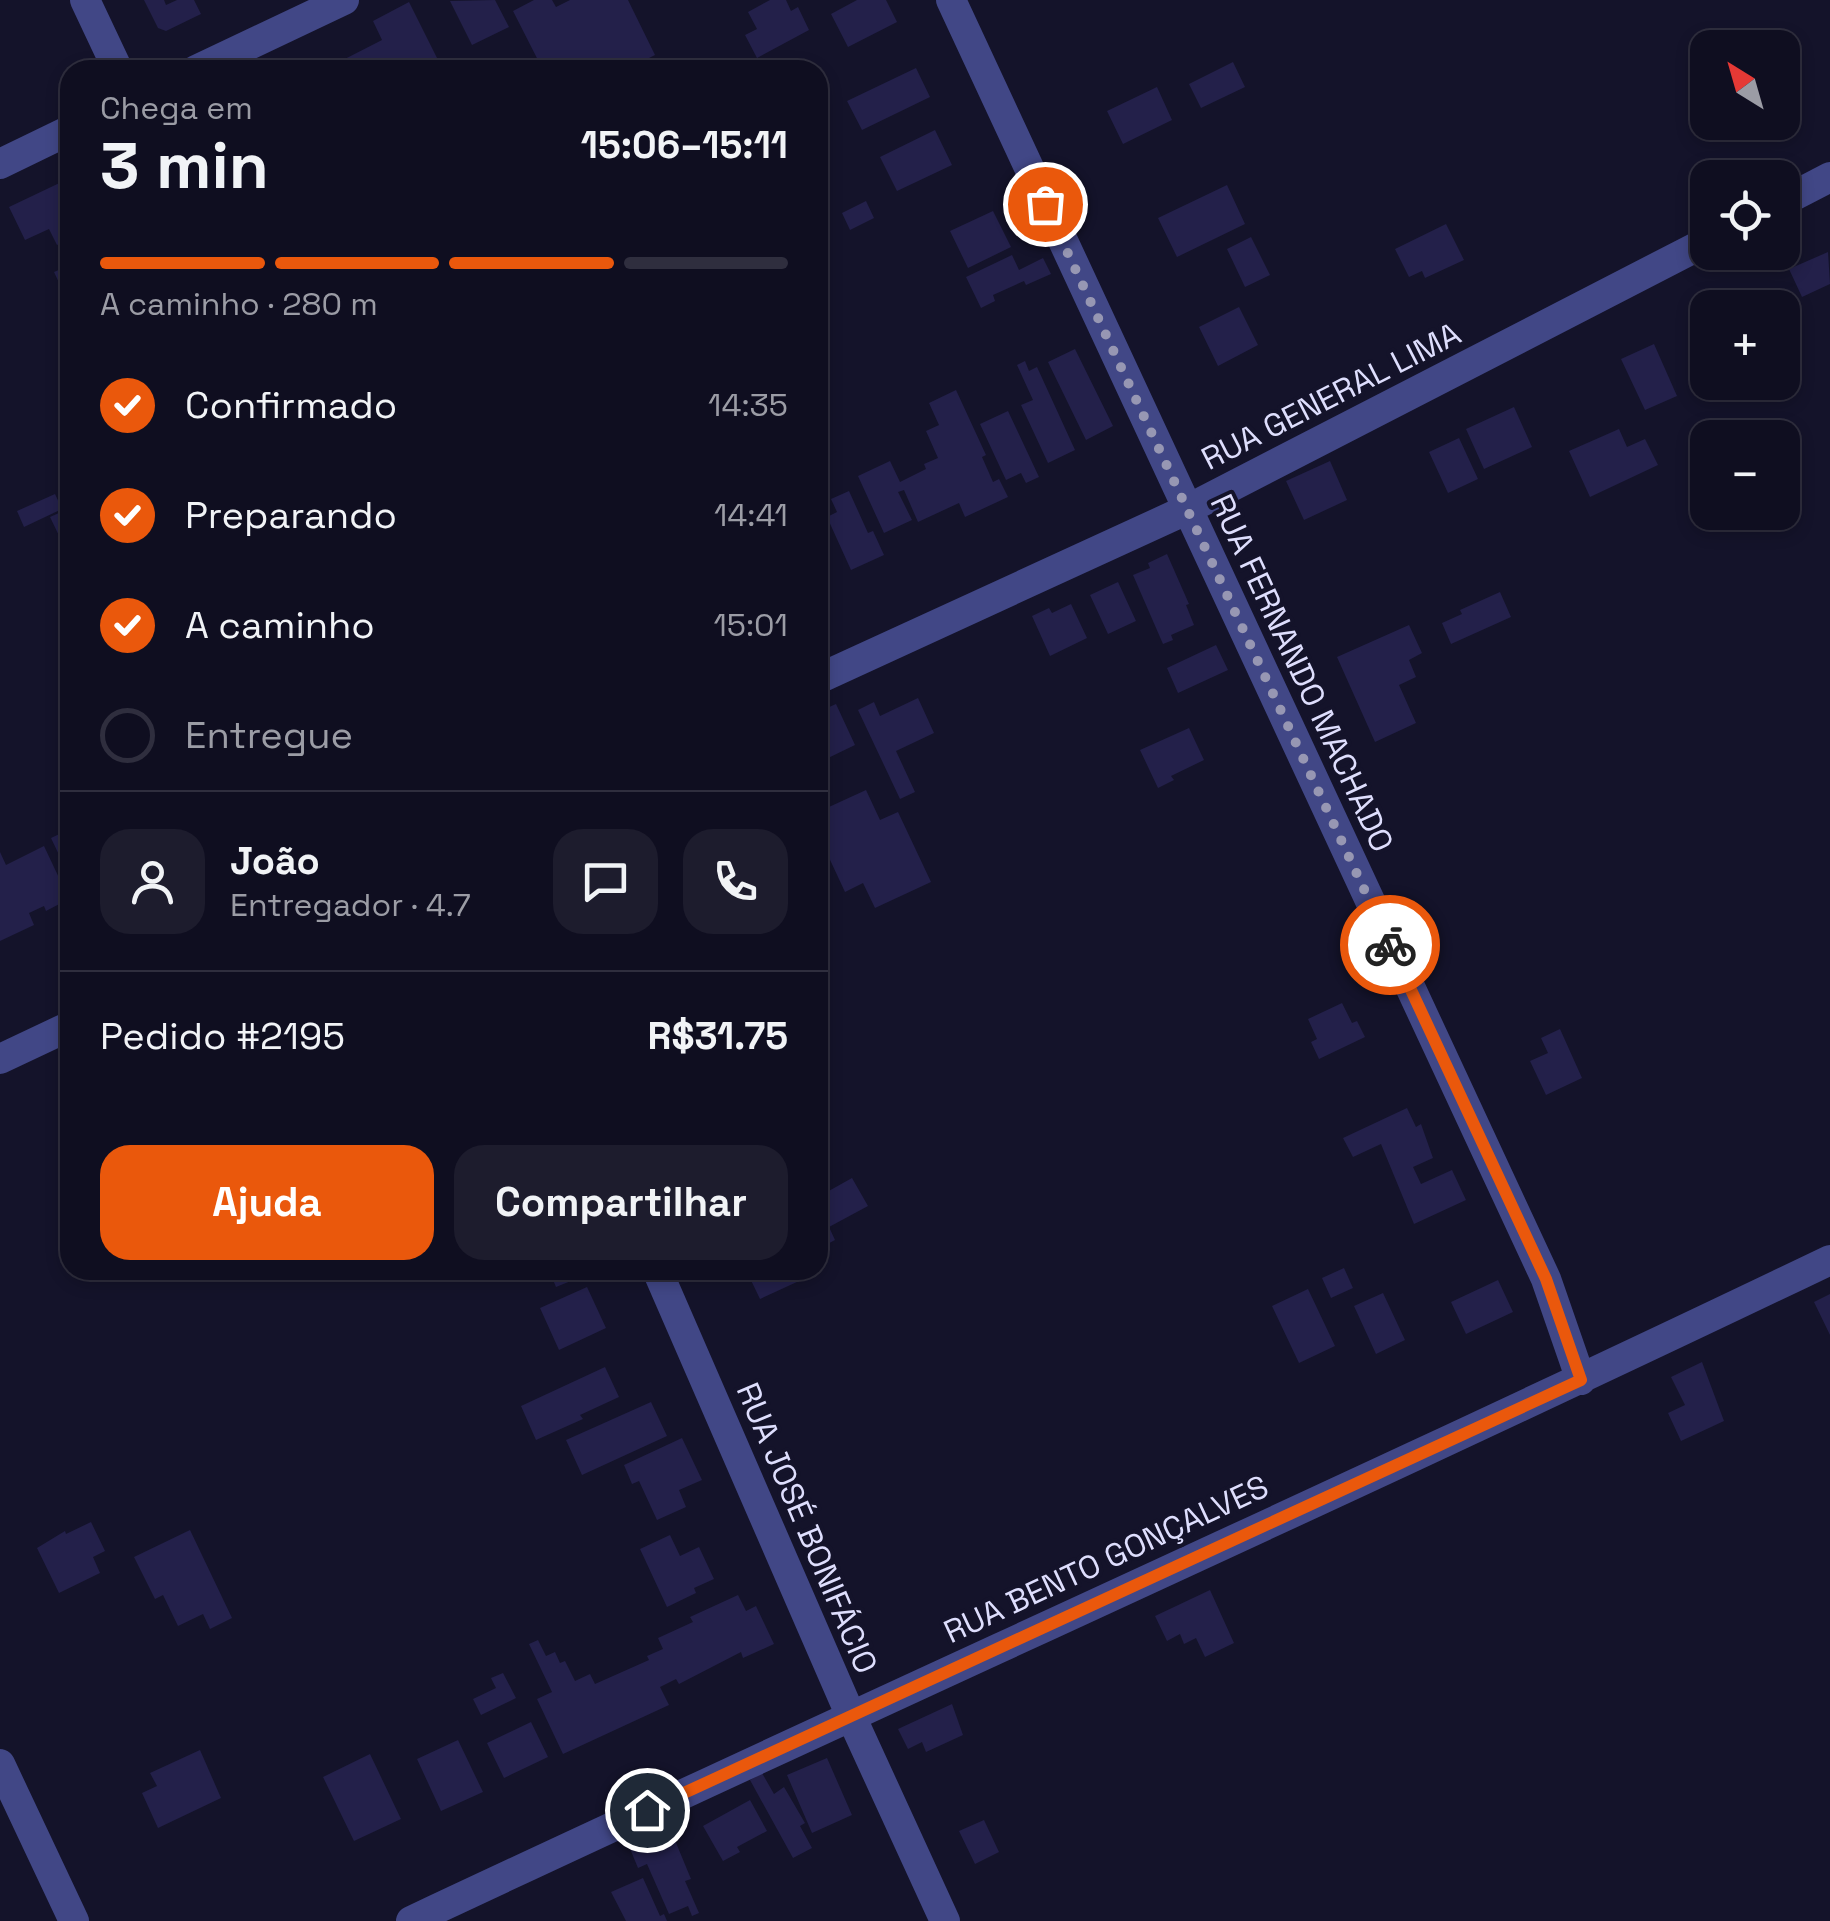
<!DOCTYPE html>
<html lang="pt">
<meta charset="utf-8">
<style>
:root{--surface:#0f0e20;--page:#1d1c2d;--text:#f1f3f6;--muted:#9b9ca5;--line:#2f2e3e;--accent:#ea580c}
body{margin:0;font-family:"Space Grotesk",sans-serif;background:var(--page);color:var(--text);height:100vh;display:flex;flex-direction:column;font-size:38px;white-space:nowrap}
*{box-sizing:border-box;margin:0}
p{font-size:32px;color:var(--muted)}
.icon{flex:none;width:55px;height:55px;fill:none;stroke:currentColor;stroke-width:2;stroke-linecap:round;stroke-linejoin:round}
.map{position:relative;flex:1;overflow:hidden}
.sheet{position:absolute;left:60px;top:60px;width:768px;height:1220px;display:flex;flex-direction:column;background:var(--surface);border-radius:30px;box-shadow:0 5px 15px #0003,0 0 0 2px var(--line)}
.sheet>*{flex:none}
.needle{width:65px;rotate:323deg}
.tools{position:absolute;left:1690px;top:30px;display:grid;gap:20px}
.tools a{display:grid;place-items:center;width:110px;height:110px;border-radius:20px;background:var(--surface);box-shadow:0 5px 15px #0003,0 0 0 2px var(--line);font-size:50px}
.pin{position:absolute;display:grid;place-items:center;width:85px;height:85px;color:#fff;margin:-42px;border:5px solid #fff;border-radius:50%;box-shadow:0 2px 10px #0007}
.courier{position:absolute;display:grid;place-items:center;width:100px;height:100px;margin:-50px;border:8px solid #ea580c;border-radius:50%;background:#fff;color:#222;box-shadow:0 2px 12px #0007}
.summary em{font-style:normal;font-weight:800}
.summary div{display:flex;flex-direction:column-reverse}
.summary{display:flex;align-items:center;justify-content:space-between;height:170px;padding:0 40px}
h1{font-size:65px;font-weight:800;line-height:75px}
.bar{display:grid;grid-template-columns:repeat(4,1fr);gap:15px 10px;align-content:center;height:120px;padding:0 40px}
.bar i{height:12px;border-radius:8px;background:var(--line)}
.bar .selected{background:var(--accent)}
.bar p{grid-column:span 4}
.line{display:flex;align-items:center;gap:25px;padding:0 40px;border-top:2px solid var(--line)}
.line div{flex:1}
.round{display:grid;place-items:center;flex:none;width:105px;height:105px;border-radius:30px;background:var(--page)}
ol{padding:0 40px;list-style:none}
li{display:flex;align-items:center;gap:30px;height:110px}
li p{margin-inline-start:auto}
li .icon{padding:10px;border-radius:50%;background:var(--accent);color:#fff;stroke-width:4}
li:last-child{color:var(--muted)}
li i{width:55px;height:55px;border:5px solid var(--line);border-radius:50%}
.primary-button{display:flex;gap:20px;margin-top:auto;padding:20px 40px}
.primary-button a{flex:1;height:115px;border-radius:30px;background:var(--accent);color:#fff;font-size:40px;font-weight:800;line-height:115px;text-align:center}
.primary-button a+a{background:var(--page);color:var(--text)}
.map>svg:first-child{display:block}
</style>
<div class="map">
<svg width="1830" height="1921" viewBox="0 0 1830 1921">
<rect width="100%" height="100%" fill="#14132a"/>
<path fill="#23204a" d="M144,0h20l2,5 11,-5h17l7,14 -35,17 -8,-3z
M495,0l14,27 -37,18 -22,-44z
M534,0h18l4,7 14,-7h58l27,55 -30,15h-82l-30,-59z
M770,0h16l5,11 7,-4 11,23 -52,28 -12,-23 12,-6 -9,-17z
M857,0h29l11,22 -49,25 -17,-33z
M409,2l34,68h-100l-4,-8 43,-22 -9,-19z
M1233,62l12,25 -44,21 -12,-24z
M916,68l14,29 -68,33 -15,-29z
M1157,87l15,33 -49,24 -16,-33z
M935,130l17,35 -55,26 -17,-34z
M70,178v61l-13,6 -8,-16 -24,11 -16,-33z
M1227,185l18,39 -68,33 -19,-39z
M866,201l8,17 -24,12 -8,-17z
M993,211l18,36 -43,21 -18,-37z
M1446,224l18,36 -39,18 -3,-7 -13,6 -14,-28z
M1251,237l19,38 -25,12 -18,-38z
M1828,252l2,32 -28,13 -13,-28z
M1012,255l7,15 24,-12 8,16 -25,11 -2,-4 -31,14 2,6 -14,7 -15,-31z
M70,265v41l-16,-34z
M1239,307l19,38 -40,21 -19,-39z
M1654,344l23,52 -32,14 -24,-51z
M1075,349l38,77 -27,14 -38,-78z
M1025,361l4,10 8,-4 38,83 -27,13 -27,-58 12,-5 -16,-35z
M956,390l30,65 -4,2 11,25 6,-3 9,18 -43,20 -6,-14 -41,19 -14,-32 -6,2 14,28 -28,13 -26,-57 32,-15 10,21 26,-13 -2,-5 14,-6 -12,-27 13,-6 -10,-22z
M1514,407l18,40 -48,22 -18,-40z
M1008,411l31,66 -13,6 -5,-10 -15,7 -26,-56z
M1619,429l8,18 18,-8 13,26 -68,32 -21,-46z
M1459,438l19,41 -30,14 -19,-41z
M1330,461l17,39 -43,20 -18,-39z
M849,491l19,42 5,-2 11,24 -33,15 -24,-53 10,-5 -6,-13z
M55,494l7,15 -38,18 -7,-16z
M70,508v38l-5,2 -15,-31z
M824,531l6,14 -12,6v-17z
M1167,554l22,50 -3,1 8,20 -23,10 2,5 -10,4 -30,-69 17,-7 -2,-5z
M1118,582l18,39 -28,13 -18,-39z
M1500,592l11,25 -60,27 -9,-21 20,-9 -2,-4z
M1071,604l16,34 -37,18 -18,-40 17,-8 3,5z
M1409,625l13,28 -13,7 7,17 -17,8 17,38 -41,19 -38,-85z
M1216,645l12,25 -50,23 -11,-25z
M918,698l16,35 -38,18 19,41 -15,7 -42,-89 16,-8 6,14z
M836,704l19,41 -29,14 -8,-18v-29z
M1189,728l15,32 -33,16 3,4 -16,8 -18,-38z
M866,790l14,30 18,-8 33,70 -56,26 -12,-25 -18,9 -27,-58v-22z
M70,829v49l-19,-40z
M44,846l25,53 -23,12 -2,-5 -15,7 5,12 -34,16v-89l6,13z
M1342,1003l10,20 5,-2 8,16 -46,22 -8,-17 6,-3 -9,-20z
M1560,1029l22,49 -36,17 -16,-34 18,-8 -7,-15z
M1407,1108l9,19 5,-3 12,34 -20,9 8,17 31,-14 14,30 -52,24 -33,-80 -28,13 -10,-19z
M852,1178l16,28 -39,21 6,13 -17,9v-52z
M1344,1268l9,20 -22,10 -9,-20z
M549,1270h49l-42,17z
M746,1270h77l-63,29z
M1498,1280l15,32 -47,22 -15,-32z
M587,1287l19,41 -47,22 -19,-42z
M1308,1289l27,57 -36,17 -27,-57z
M1383,1293l22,47 -29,14 -22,-48z
M1830,1294v41l-16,-33z
M1702,1362l22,59 -43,20 -13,-28 17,-8 -14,-28z
M605,1367l14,30 -39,18 3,4 -47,21 -15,-34z
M651,1402l16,34 -85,39 -16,-35z
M682,1438l20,42 -23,10 7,17 -29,13 -18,-39 -7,3 -8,-19z
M91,1522l14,29 -12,6 7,16 -41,20 -22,-45 28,-17 1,3z
M190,1530l42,88 -22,11 -7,-15 -25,12 -15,-31 -8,4 -21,-42z
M670,1535l10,21 19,-9 15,32 -20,9 2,5 -29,14 -27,-58z
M1210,1590l24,53 -29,14 -9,-19 -12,6 -4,-10 -13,7 -12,-25z
M738,1595l8,16 10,-5 18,38 -31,14 -2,-6 -62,32 -3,-5 -16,8 9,18 -106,49 -26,-55 15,-7 -23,-48 9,-4 8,16 9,-4 5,11 5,-2 10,20 15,-7 5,10 54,-24 -2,-4 16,-7 -5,-11 35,-16 -3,-5z
M503,1673l13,25 -35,17 -8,-16 23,-11 -5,-10z
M952,1704l11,31 -37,17 -4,-10 -14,7 -10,-20z
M531,1722l17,35 -44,21 -17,-35z
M458,1740l25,52 -42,19 -24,-52z
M200,1750l21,48 -63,30 -16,-35 15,-7 -7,-13z
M370,1754l31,65 -47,22 -31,-64z
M827,1758l25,57 -40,18 -25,-58z
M762,1773l12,21 10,-7 21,36 -5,3 12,22 -19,10 -43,-78z
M750,1800l17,31 -30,16 3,5 -17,9 -20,-35z
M984,1820l15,32 -24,12 -16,-33z
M667,1821l24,58 -6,2 14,32 -7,3 -4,-10 -19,8 -22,-50 -9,4 -12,-29z
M643,1878l17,38 4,-2 3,7h-41l-15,-29z"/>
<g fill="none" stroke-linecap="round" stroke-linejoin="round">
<path stroke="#414786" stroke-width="30" d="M85,0l33,70
M951,0l595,1279 35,101
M196,70l148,-70
M0,164l70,-34
M1782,202l48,-25
M818,679l368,-169 522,-269
M0,1059l70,-33
M657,1270l193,444 95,207
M0,1764l74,157
M411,1921c472,-222 948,-435 1419,-661"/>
</g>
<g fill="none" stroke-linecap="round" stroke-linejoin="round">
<path stroke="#9797b3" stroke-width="10" stroke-dasharray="0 18" d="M1045,204l345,741"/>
<path stroke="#ea580c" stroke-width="12" d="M647,1810l934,-430 -35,-101 -156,-334"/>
</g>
<g text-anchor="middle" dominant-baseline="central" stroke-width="8" stroke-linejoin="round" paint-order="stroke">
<g font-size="32" fill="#dedefd" stroke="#14132a">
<text transform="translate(1331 396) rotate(-27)">RUA GENERAL LIMA</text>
<text transform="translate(1302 673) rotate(65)">RUA FERNANDO MACHADO</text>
<text transform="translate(807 1528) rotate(67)">RUA JOSÉ BONIFÁCIO</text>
<text transform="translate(1106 1559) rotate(-25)">RUA BENTO GONÇALVES</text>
</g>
</g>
</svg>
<div class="tools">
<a><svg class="needle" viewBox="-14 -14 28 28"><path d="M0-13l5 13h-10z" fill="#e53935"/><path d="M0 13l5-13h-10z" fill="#9b9ca5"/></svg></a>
<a><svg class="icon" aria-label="locate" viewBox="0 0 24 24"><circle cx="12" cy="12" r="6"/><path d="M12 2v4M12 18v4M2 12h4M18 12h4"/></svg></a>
<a>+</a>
<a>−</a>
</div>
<div class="pin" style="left:1045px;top:204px;background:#ea580c"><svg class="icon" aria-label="bag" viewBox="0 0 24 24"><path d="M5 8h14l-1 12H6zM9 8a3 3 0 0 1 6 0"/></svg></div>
<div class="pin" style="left:647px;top:1810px;background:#1f2937"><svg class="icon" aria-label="home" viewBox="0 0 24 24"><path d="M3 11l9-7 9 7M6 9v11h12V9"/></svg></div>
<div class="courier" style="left:1390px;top:945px"><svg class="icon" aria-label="bike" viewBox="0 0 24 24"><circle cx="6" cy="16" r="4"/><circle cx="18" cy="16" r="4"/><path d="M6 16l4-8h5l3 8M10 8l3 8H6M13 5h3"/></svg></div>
<section class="sheet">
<div class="summary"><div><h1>3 min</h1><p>Chega em</p></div><em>15:06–15:11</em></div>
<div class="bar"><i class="selected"></i><i class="selected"></i><i class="selected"></i><i></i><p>A caminho · 280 m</p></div>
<ol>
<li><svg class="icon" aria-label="check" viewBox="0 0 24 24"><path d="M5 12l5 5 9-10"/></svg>Confirmado<p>14:35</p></li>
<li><svg class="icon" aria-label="check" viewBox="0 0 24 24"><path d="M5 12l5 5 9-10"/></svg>Preparando<p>14:41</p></li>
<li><svg class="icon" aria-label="check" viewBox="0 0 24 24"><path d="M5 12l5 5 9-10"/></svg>A caminho<p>15:01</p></li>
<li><i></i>Entregue</li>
</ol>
<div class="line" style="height:180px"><a class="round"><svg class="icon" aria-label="person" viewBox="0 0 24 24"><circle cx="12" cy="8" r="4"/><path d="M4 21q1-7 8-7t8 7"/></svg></a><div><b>João</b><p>Entregador · 4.7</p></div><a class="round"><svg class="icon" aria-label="chat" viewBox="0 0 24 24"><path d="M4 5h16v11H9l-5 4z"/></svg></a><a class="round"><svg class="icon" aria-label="phone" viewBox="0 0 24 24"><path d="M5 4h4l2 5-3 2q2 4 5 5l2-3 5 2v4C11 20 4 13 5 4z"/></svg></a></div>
<div class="line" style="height:130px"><div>Pedido #2195</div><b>R$31.75</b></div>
<div class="primary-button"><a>Ajuda</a><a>Compartilhar</a></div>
</section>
</div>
